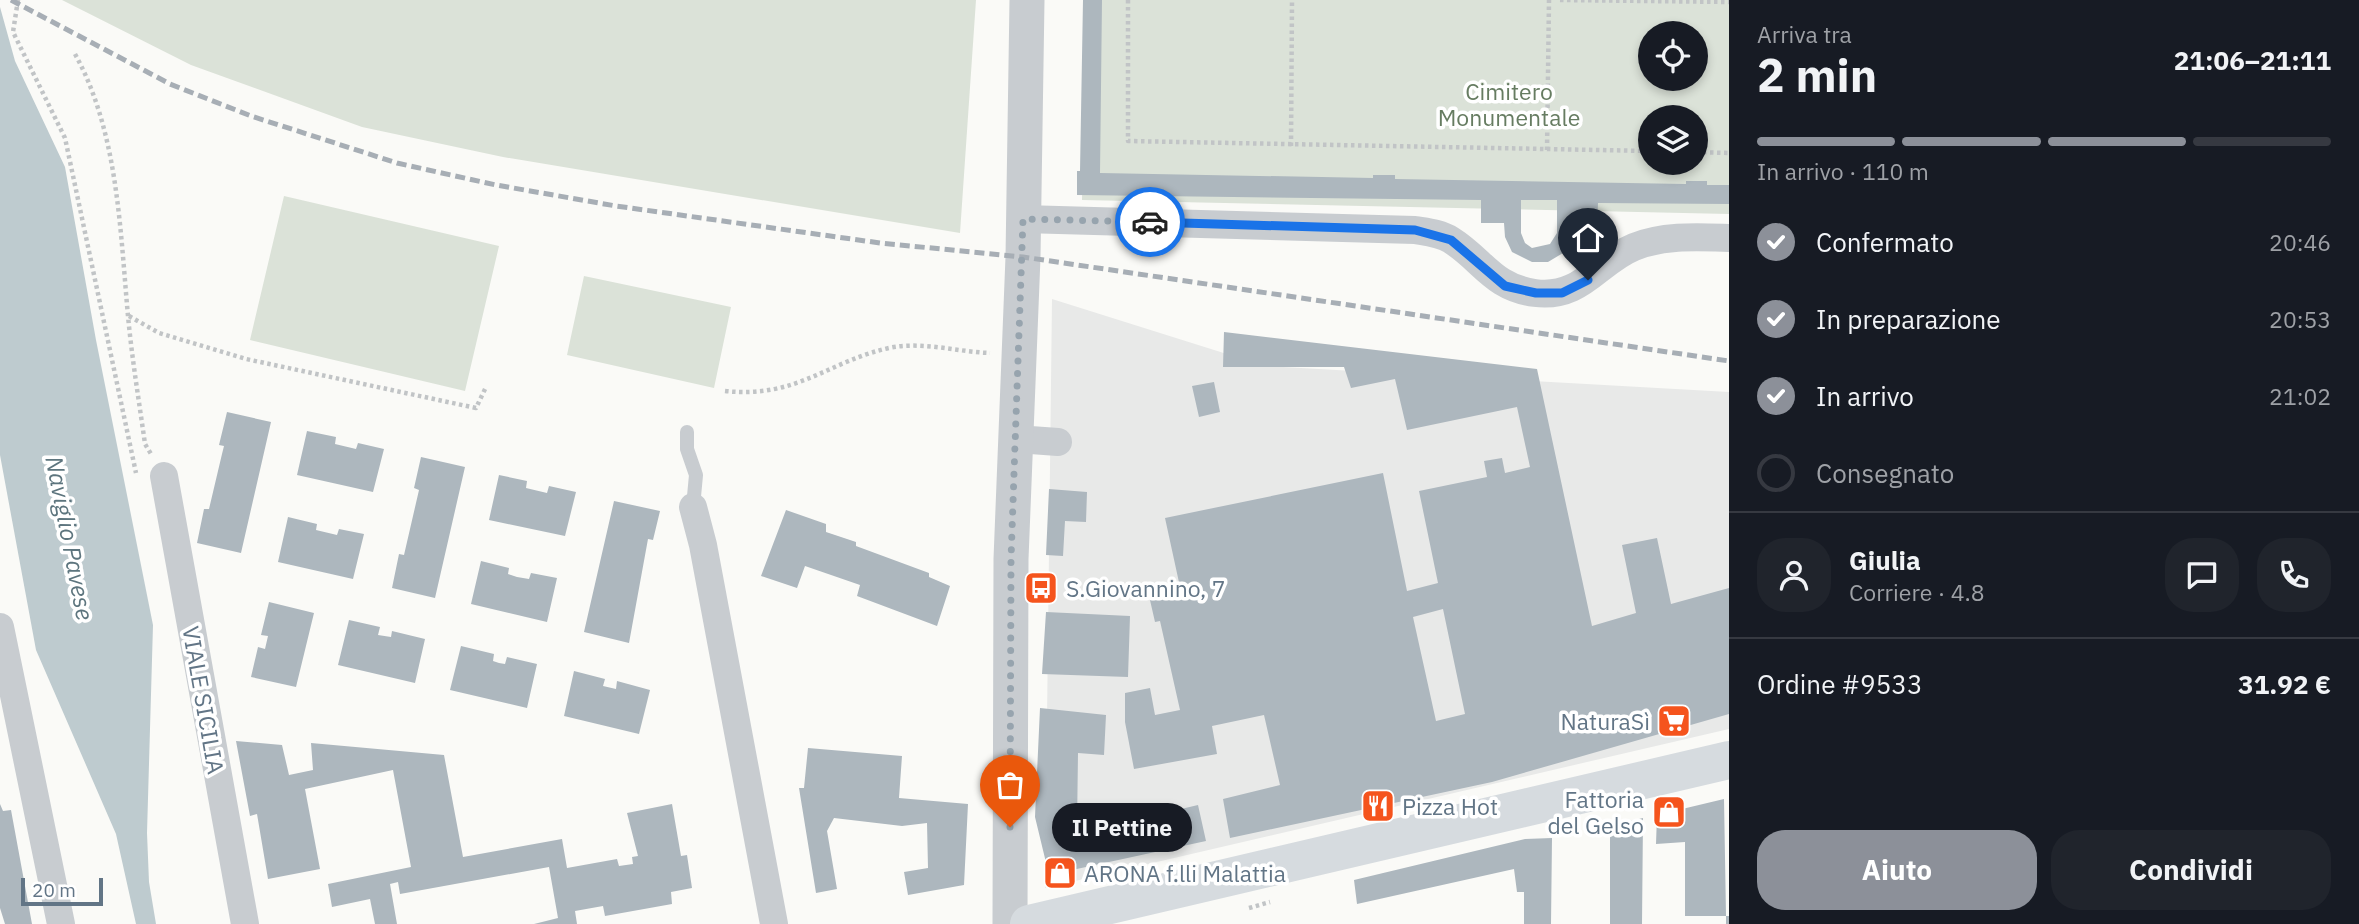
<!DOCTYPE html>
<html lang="it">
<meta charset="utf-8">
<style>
:root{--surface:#171b24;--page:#20242c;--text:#f1f3f6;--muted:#9ea1a6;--line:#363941;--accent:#8c9099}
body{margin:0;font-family:"IBM Plex Sans",sans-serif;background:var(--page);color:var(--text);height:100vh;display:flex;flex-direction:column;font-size:26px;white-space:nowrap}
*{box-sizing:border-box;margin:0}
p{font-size:23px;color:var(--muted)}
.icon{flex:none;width:38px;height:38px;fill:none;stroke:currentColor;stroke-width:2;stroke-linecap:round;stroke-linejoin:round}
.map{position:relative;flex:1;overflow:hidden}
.panel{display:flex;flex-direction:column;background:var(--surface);width:630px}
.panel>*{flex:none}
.fabs{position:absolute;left:1638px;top:21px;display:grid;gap:14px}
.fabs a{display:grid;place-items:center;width:70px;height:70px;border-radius:50%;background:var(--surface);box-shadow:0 4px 10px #0003;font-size:35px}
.scale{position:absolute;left:21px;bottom:18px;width:82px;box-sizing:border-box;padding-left:7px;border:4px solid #627586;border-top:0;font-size:19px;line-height:24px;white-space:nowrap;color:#627586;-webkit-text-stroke:5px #fff;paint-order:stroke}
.pin{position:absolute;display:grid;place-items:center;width:60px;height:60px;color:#fff;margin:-72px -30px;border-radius:50% 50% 50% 0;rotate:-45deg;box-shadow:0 0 7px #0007}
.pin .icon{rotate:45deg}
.courier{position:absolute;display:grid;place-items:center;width:70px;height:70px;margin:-35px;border:5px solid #1a73e8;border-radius:50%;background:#fff;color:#222;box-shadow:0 2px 9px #0007}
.bubble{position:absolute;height:49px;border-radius:24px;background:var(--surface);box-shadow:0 4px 10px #0003;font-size:23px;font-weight:800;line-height:49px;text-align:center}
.overview em{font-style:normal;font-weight:800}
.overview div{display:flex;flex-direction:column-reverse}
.overview{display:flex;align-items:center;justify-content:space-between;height:119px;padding:0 28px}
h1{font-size:46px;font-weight:800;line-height:52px}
.bar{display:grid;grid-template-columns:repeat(4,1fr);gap:10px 7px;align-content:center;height:84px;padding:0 28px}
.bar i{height:9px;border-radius:5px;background:var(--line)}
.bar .on{background:var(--accent)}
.bar p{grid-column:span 4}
.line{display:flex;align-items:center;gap:18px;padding:0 28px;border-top:2px solid var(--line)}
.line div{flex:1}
.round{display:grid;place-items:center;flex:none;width:74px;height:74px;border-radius:28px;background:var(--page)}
ol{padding:0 28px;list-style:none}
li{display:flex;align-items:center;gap:21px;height:77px}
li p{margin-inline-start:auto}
li .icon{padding:7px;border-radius:50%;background:var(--accent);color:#fff;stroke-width:4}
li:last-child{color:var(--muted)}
li i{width:38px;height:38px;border:4px solid var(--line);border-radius:50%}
.button{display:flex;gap:14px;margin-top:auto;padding:14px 28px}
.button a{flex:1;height:80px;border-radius:28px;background:var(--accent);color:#fff;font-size:28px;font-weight:800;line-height:80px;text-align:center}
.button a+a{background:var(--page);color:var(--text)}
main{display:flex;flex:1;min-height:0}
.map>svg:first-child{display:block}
</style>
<main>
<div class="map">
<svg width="1729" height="924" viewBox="0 0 1729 924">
<rect width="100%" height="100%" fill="#fafaf7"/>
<path fill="#e8e9e8" d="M1052,299l213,67 464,26v337l-684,159z"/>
<path fill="#dbe2d8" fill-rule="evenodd" d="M62,0h914l-16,233 -457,-76 -141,-30 -171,-62z
M1085,0h644v214l-647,-14zM1650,33h46v46h-46zM1650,117h46v46h-46z
M284,196l215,50 -34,145 -215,-51z
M584,276l147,31 -17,81 -147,-33z"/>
<path fill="#becbcf" d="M0,7l15,54 50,106 31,173 57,285 -6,208 2,49 7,42h-20l-20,-90 -80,-184 -36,-195z"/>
<path fill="#adb7be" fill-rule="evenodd" d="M1083,0h19l-2,173 273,5v-3h22v4l291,5v-3h21v4h22v19l-131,-1 -1,23h-24l-2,12 -8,15 -15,9h-16l-20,-10 -7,-15 -1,-14h-23v-23l-404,-5v-24h3zM1521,200h36v33l-7,11 -18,4 -7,-5 -4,-10z
M1224,332l313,37 55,257 44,-13 -14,-68 35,-7 14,66 58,-16v126l-237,68 -262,56 -7,-39 57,-14 -16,-70 -52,11 5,28 -83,15 -9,-47v-29l25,-5 5,27 25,-5 -20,-89 -5,1 -8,-35h33l-15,-69 218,-45 24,118 31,-8 -19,-92 68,-14 -3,-16 18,-3 3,15 25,-6 -13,-60 -110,23 -12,-51 -44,9 -7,-21h-121zM1443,609l22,105 -29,7 -23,-104z
M1214,382l6,30 -21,5 -7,-31z
M227,412l44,10 -30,131 -44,-10 7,-34h5l13,-55 2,-8 -5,-1z
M307,431l29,6 -1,7 21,5 2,-6 26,6 -11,43 -76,-17z
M421,457l44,10 -30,131 -43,-10 7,-34 5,1 15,-65 -5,-2z
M499,475l28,6 -1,7 21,5 2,-7 27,6 -11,44 -76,-16z
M1049,489l38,3 -1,30 -21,-1 -2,35 -17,-1z
M614,501l46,10 -7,29 -5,-1 -19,104 -45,-11z
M786,510l40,14v8l30,10v4l73,27v4l21,9 -13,40 -80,-30 3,-11 -55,-19 -8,22 -36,-12z
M288,517l29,7 -1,6 21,5 2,-6 25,5 -11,45 -75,-17z
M481,561l28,7 -1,6 9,3 12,2 2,-6 26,5 -10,44 -76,-18z
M269,602l45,11 -18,74 -45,-10 7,-30 7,2 3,-13 -7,-1z
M1046,612l84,4 -2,61 -86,-3z
M349,620l31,7 -2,8 13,2 1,-6 33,8 -10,44 -77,-18z
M461,646l33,8 -1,7 6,2 6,1 2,-7 30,7 -10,44 -77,-18z
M574,671l31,8 -2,7 13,3 1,-8 33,9 -11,44 -75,-18z
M1040,708l66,7 -2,40 -26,-2 -1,74 44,-10 1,6 76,-18 8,36 -157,34 -14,-58z
M236,741l46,4 7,30 24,-5 -2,-27 133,12 19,102 99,-18 5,29 50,-9 2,7 14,-2 -1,-7 6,-1 -11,-43 45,-9 9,52 6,-1 5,33 -21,4 1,12 -67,12 -2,-10 -28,5 2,13h-43l24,-6 -9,-51 -149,27 -2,-12 -8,2 7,40h-22l-5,-25 -38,8 -4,-23 83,-17 -18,-97 -88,19 15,80 -52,10 -11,-65 -7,2z
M808,748l94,8 -3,42 69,6 -4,81 -56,10 -4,-23 24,-4 -1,-45 -25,3 -68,-8 -7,13 10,58 -21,4 -17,-105h5z
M1724,799l2,117h3v8h-3v-8h-41v-74l-29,2 1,-29z
M0,804l3,7 8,-1 21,114h-27l-5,-16z
M1643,818l-1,106h-32v-98z
M1552,838l-1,86h-27v-32h-7l-3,-23 -157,35 -3,-24 171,-41z"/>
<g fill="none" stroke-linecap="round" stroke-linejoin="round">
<path stroke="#c1c4c6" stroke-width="4.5" stroke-dasharray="3.5 3.5" stroke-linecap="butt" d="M18,0l-5,32 52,106 71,335
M1128,0v141l522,10
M1560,0l169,2
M75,54c43,78 45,175 53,262 4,43 11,85 17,128l6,10
M1291,146l1,-146
M1547,150l2,-150
M1696,152l33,1
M129,316l30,17 87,26 230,49 10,-21
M725,391c74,8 105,-32 169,-44 32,-5 65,5 96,6
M1249,908l21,-6"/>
<path stroke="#c8ccd0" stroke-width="14" d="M687,432v17l9,26 -3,32"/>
<path stroke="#c8ccd0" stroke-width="28" d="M1023,219l392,11c12,2 25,3 36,10 32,20 41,47 84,53 47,6 62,-31 99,-46 30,-12 63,-10 95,-9
M1016,439l42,3
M164,476l81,448
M693,507l10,38 71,379
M0,627l61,297"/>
<path stroke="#c8ccd0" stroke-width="35" d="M1010,924l1,-365 12,-302 4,-257"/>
<path stroke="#d6dbdf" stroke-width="38" d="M1029,924l700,-164"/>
<path stroke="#a7aeb5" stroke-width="5" stroke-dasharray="10 5" stroke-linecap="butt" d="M11,0l159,84 81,32 146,47 99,22 120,21 264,37 143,14 706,104"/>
</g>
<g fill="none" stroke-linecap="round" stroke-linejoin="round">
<path stroke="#97a4ae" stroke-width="7" stroke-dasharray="0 12.6" d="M1010,827l1,-268 12,-340 127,3"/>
<path stroke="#1a73e8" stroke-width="9" d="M1150,222l265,8 36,10 54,46 31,7h26l26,-13"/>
</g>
<defs>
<symbol id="bus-square" viewBox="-11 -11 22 22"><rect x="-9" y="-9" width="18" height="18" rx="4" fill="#f5541d" stroke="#fff"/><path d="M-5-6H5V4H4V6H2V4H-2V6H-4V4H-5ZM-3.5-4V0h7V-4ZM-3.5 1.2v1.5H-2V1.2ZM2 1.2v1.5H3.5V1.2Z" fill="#fff"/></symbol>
<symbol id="supermarket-square" viewBox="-11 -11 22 22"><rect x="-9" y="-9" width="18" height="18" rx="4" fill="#f5541d" stroke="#fff"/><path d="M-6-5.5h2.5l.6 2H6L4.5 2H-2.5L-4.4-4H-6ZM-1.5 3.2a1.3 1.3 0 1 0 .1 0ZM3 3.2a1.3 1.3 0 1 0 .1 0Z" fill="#fff"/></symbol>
<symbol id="restaurant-square" viewBox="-11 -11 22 22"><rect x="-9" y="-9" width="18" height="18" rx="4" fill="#f5541d" stroke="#fff"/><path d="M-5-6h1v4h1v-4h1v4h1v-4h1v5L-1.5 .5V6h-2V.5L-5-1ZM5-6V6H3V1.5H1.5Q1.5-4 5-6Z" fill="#fff"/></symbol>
<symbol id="shop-square" viewBox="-11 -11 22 22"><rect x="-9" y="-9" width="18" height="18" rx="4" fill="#f5541d" stroke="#fff"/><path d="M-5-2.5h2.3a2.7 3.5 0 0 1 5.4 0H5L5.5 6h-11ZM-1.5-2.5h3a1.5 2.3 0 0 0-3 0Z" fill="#fff"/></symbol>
</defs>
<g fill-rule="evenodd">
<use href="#bus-square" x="1022" y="569" width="38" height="38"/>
<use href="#supermarket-square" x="1655" y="702" width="38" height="38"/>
<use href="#restaurant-square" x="1359" y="787" width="38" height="38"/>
<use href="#shop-square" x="1650" y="793" width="38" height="38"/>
<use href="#shop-square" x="1041" y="854" width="38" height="38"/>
</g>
<g text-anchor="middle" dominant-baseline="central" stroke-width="7" stroke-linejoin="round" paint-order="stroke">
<g font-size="23" fill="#667c61" stroke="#fff">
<text x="1509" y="91">Cimitero<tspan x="1509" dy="26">Monumentale</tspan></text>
</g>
<g font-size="23" fill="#627586" stroke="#fff" text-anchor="start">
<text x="1066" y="588">S.Giovannino, 7</text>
<text x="1650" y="721" text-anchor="end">NaturaSì</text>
<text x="1644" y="799" text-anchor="end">Fattoria<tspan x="1644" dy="26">del Gelso</tspan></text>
<text x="1402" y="806">Pizza Hot</text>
<text x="1084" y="873">ARONA f.lli Malattia</text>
</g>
<g font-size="23" fill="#627586" stroke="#fff">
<text transform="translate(204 700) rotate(80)">VIALE SICILIA</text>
</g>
<g font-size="24" font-style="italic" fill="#5d757e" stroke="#fff">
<text transform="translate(70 538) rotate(79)">Naviglio Pavese</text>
</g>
</g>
</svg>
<div class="fabs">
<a><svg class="icon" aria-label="locate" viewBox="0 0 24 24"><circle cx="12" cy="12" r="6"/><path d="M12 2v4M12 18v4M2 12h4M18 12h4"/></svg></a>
<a><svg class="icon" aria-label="layers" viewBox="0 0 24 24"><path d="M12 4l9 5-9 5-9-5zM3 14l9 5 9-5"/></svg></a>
</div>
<div class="scale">20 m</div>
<div class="pin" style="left:1010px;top:827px;background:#ea580c"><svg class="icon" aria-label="bag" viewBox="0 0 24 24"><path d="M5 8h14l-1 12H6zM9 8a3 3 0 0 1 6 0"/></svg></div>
<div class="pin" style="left:1588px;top:280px;background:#1f2937"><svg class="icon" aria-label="home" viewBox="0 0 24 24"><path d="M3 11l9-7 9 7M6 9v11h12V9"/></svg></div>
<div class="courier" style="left:1150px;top:222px"><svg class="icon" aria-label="car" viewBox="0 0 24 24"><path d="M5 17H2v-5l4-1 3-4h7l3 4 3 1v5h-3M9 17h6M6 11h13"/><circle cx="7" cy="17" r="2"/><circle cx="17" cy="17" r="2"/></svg></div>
<div class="bubble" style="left:1052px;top:803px;width:140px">Il Pettine</div>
</div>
<section class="panel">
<div class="overview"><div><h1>2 min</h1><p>Arriva tra</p></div><em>21:06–21:11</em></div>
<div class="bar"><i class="on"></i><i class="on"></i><i class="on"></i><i></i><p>In arrivo · 110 m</p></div>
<ol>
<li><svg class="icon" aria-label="check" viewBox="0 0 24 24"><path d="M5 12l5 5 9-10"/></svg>Confermato<p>20:46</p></li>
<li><svg class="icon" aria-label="check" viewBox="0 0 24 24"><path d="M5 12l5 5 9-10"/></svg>In preparazione<p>20:53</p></li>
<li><svg class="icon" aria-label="check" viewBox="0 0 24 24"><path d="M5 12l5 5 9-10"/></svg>In arrivo<p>21:02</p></li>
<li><i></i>Consegnato</li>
</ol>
<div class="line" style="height:126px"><a class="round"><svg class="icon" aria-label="person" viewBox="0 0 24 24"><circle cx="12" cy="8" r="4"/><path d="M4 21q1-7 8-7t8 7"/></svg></a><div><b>Giulia</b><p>Corriere · 4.8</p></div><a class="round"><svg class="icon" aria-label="chat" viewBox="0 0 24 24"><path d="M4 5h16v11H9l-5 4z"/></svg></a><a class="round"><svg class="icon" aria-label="phone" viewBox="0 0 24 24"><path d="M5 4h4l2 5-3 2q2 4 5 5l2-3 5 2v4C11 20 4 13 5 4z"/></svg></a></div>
<div class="line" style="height:91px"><div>Ordine #9533</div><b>31.92 €</b></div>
<div class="button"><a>Aiuto</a><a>Condividi</a></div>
</section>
</main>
